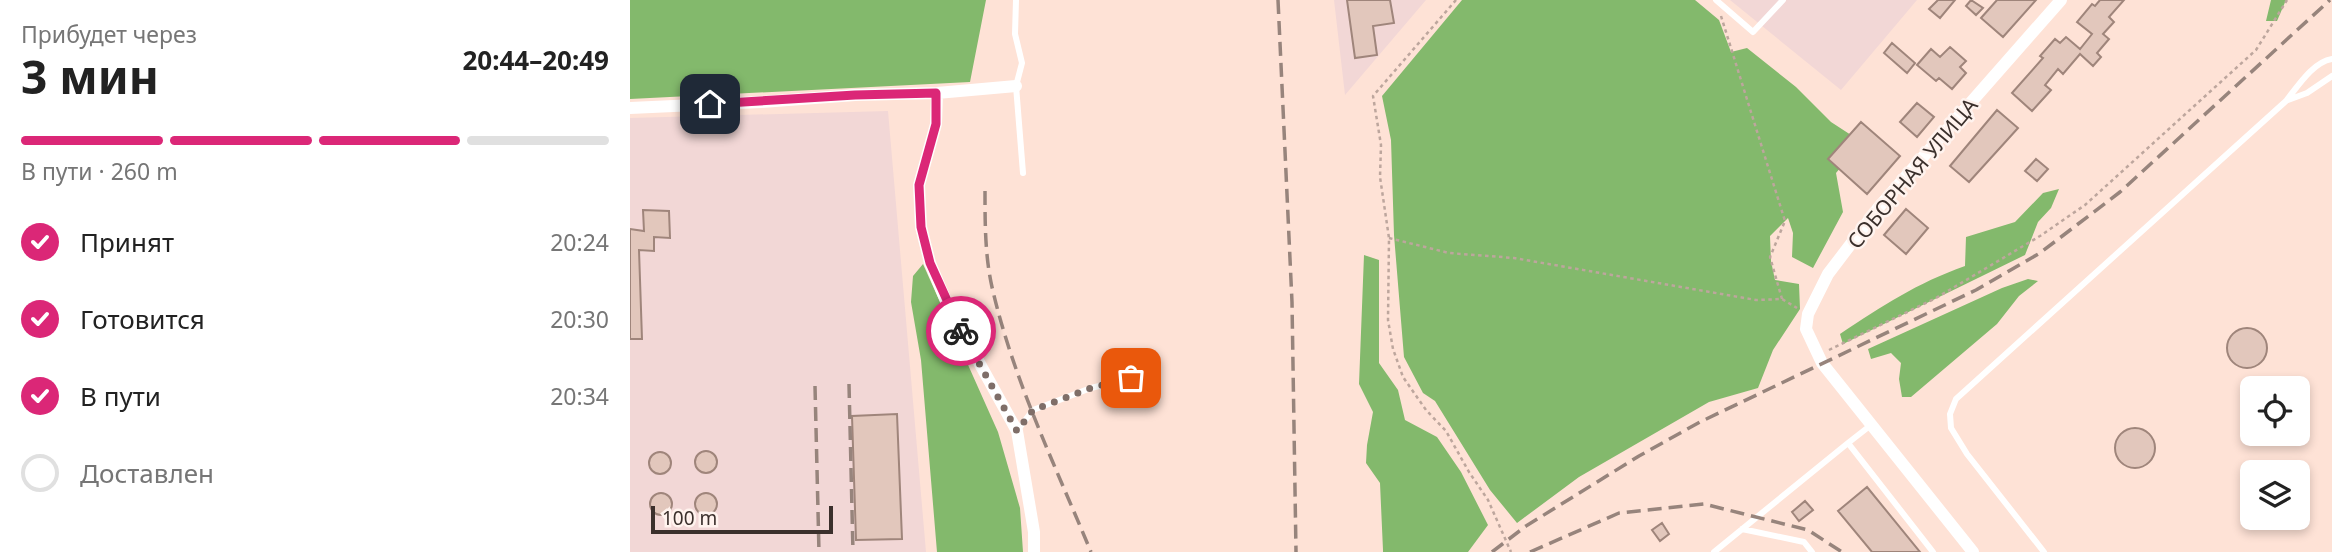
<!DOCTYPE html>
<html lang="ru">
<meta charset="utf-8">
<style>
:root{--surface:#fff;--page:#f6f6f6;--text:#222;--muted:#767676;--line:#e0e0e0;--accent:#db2777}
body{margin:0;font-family:"Noto Sans",sans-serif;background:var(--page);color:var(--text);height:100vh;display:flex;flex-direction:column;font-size:26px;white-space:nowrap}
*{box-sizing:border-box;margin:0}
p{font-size:23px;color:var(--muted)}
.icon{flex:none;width:38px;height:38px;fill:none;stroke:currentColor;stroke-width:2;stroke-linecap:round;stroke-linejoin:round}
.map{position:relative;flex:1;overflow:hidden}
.side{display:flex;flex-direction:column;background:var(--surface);width:630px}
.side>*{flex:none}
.controls{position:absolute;left:1610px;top:376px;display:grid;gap:14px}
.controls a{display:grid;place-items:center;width:70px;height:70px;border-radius:10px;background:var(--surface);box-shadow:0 4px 10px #0003;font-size:35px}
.scale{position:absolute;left:21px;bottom:18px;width:182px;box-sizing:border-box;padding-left:7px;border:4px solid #3b302c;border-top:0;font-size:19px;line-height:24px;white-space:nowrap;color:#3b302c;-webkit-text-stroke:5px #fff3ee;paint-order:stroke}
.pin{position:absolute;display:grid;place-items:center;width:60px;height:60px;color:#fff;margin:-30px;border-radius:14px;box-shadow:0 4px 10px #0006}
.courier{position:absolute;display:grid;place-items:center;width:70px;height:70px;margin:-35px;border:5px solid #db2777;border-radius:50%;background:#fff;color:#222;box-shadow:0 2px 9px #0007}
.summary em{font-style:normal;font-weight:700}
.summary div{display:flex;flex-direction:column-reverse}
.summary{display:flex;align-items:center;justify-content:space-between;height:119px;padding:0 21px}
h1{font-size:46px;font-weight:700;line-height:52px}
.bar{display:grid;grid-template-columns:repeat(4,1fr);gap:10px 7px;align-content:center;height:84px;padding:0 21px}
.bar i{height:9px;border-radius:5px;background:var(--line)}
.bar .current{background:var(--accent)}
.bar p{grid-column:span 4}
ol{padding:0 21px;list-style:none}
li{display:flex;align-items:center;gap:21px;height:77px}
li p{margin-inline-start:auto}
li .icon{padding:7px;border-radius:50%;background:var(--accent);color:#fff;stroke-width:4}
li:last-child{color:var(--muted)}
li i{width:38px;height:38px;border:4px solid var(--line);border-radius:50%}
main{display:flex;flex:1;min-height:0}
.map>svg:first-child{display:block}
</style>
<main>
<section class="side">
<div class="summary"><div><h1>3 мин</h1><p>Прибудет через</p></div><em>20:44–20:49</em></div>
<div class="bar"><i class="current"></i><i class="current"></i><i class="current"></i><i></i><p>В пути · 260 m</p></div>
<ol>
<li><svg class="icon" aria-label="check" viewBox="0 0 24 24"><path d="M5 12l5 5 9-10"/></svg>Принят<p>20:24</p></li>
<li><svg class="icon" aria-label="check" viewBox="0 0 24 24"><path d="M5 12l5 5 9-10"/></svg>Готовится<p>20:30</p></li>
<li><svg class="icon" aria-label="check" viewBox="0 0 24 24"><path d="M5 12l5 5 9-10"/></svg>В пути<p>20:34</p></li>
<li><i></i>Доставлен</li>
</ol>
</section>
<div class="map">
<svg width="1702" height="552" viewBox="0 0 1702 552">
<rect width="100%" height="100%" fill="#fee2d6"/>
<path fill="#f2d7d6" d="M704,0h92l-81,95z
M1100,0h187l-76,90z
M258,111l38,441h-296v-434z"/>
<path fill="#83b96c" d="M0,0h356l-16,82 -340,17z
M832,0h233l24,20 12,32 16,-4 49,39 35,35 20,13 1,19 -16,19 7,39 -30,56 -21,-11 1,-24 -5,-15 -18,18 1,25 4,19 24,4 1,25 -27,41 -15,38 -49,14 -130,75 -62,46 -27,-33 -55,-89 -12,-8 -19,-36 -10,-122 -3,-95 -9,-44z
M1641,0h15l-9,21h-11z
M1429,189l-8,19 -13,14 -13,33 -182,89 -3,-10c42,-28 77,-51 125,-68l1,-29 49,-15 28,-29z
M734,255l15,5v103l19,27 7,30 32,17 24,35 27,53 -20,27h-85v-2l-3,-67 -14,-20 1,-18 6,-33 -14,-28z
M293,264l75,168 22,76 3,44h-86l-16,-192 -10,-58 2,-26z
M1398,279l10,2 -19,15 -22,28 -86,73h-9l-3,-18 2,-16 -10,-10 -20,6 -3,-10 134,-61z"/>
<path fill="#e2c7bc" stroke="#9f857b" stroke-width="2" d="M717,0h43l4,23 -21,3 4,29 -22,3z
M1308,0h17l-15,18 -11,-9z
M1341,0l12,8 -7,7 -10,-9z
M1367,0h39l-33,37 -22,-19z
M1470,0h24l-15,17 5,5 -11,12 6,5 -12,14 4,4 -8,9 -13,-12 -17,20 -5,-5 -13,16 6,5 -19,21 -20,-18 31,-35 -3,-2 15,-17 5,4 6,-6 14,12 12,-15 -15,-12 15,-18 3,2z
M1262,43l23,20 -8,10 -23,-20z
M1320,47l16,14 -6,6 6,6 -14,16 -13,-11 -3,3 -19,-16 14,-16 9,8z
M1287,103l17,14 -17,20 -17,-15z
M1367,110l21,18 -49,54 -19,-16z
M1231,122l39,34 -33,38 -39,-35z
M1406,159l12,10 -11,12 -12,-10z
M1276,209l22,19 -22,26 -22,-19z
M13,210l26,1 1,27 -16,-1v14l-15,-1 3,89h-12v-110l14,2z
M1597 348a20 20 0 1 1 40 0a20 20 0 1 1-40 0Z
M267,414l5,125 -46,1 -4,-124z
M1485 448a20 20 0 1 1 40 0a20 20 0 1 1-40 0Z
M65 462a11 11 0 1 1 22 0a11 11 0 1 1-22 0Z
M19 463a11 11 0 1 1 22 0a11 11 0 1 1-22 0Z
M1237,487l53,65h-48l-34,-41z
M65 504a11 11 0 1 1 22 0a11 11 0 1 1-22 0Z
M20 504a11 11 0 1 1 22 0a11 11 0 1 1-22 0Z
M1175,501l8,9 -14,11 -7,-9z
M1032,523l7,11 -9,7 -8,-11z"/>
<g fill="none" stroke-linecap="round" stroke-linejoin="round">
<path stroke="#bda69d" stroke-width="2.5" stroke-dasharray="3.5 3.5" stroke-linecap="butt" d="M826,0l-83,96 8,49 -1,32 9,61 -1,82 5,29 10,28 23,33 20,21 23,41 19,28 23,52
M1091,16l64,205 -15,36 12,42
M759,238l60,15 65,5 242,42 26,-1 15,9
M1199,350l107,-52 104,-62 45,-31 171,-155 31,-50"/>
<path stroke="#fff" stroke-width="6" d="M386,0l-1,34 7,29 -6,23 7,87
M1086,0l37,32 30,-32
M1658,100l19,-7 25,-17
M387,431l16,-21 58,-22 57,-14
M1218,443l23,-18
M1112,529l62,13 8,10
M1084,552l134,-109 85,109
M1414,552l-77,-98 -16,-26 -1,-14 6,-15 330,-298c12,-15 27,-39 46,-42"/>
<path stroke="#fff" stroke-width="12" d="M307,93l-1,31 -17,61 2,42 9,36 19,45 68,123 17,101v20
M0,108l131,-6 94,-7 82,-2 79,-7
M1343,552l-151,-189 -16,-34 2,-15 20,-40 51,-67 182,-207"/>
<path stroke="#97847c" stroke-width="3.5" stroke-dasharray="14 7" stroke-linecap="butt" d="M648,0l14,302 4,250
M355,191c0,32 0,65 7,96 21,92 63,178 99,265
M219,384l4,168
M185,386l4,166
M862,552l34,-26 113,-70 61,-34 276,-132 64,-37 80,-61 210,-192
M900,552l89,-39 85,-9 104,26 34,22"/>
</g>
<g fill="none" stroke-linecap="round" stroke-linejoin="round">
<path stroke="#7f6e68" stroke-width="7" stroke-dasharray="0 12.6" d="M331,331l56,100 16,-21 58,-22 40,-10"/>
<path stroke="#db2777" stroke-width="9" d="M80,104l145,-9 81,-2v31l-17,61 2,42 9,36 31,68"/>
</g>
<g text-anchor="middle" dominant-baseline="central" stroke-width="5" stroke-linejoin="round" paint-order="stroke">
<g font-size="21" fill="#3b302c" stroke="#fff3ee">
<text transform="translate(1282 173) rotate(-50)">СОБОРНАЯ УЛИЦА</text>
</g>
</g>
</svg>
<div class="controls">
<a><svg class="icon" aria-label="locate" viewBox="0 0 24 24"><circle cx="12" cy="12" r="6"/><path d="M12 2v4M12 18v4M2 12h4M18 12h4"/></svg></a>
<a><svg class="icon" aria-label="layers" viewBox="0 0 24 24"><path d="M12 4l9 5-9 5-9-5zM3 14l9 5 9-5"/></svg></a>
</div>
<div class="scale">100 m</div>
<div class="pin" style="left:501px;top:378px;background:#ea580c"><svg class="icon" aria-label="bag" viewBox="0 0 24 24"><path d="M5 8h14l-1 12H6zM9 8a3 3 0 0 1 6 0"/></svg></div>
<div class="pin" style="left:80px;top:104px;background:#1f2937"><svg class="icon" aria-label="home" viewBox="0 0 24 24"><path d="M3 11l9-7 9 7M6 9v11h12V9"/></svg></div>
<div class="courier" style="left:331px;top:331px"><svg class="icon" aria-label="bike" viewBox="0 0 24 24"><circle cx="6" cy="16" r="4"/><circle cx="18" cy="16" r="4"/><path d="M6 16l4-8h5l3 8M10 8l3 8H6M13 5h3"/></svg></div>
</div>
</main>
